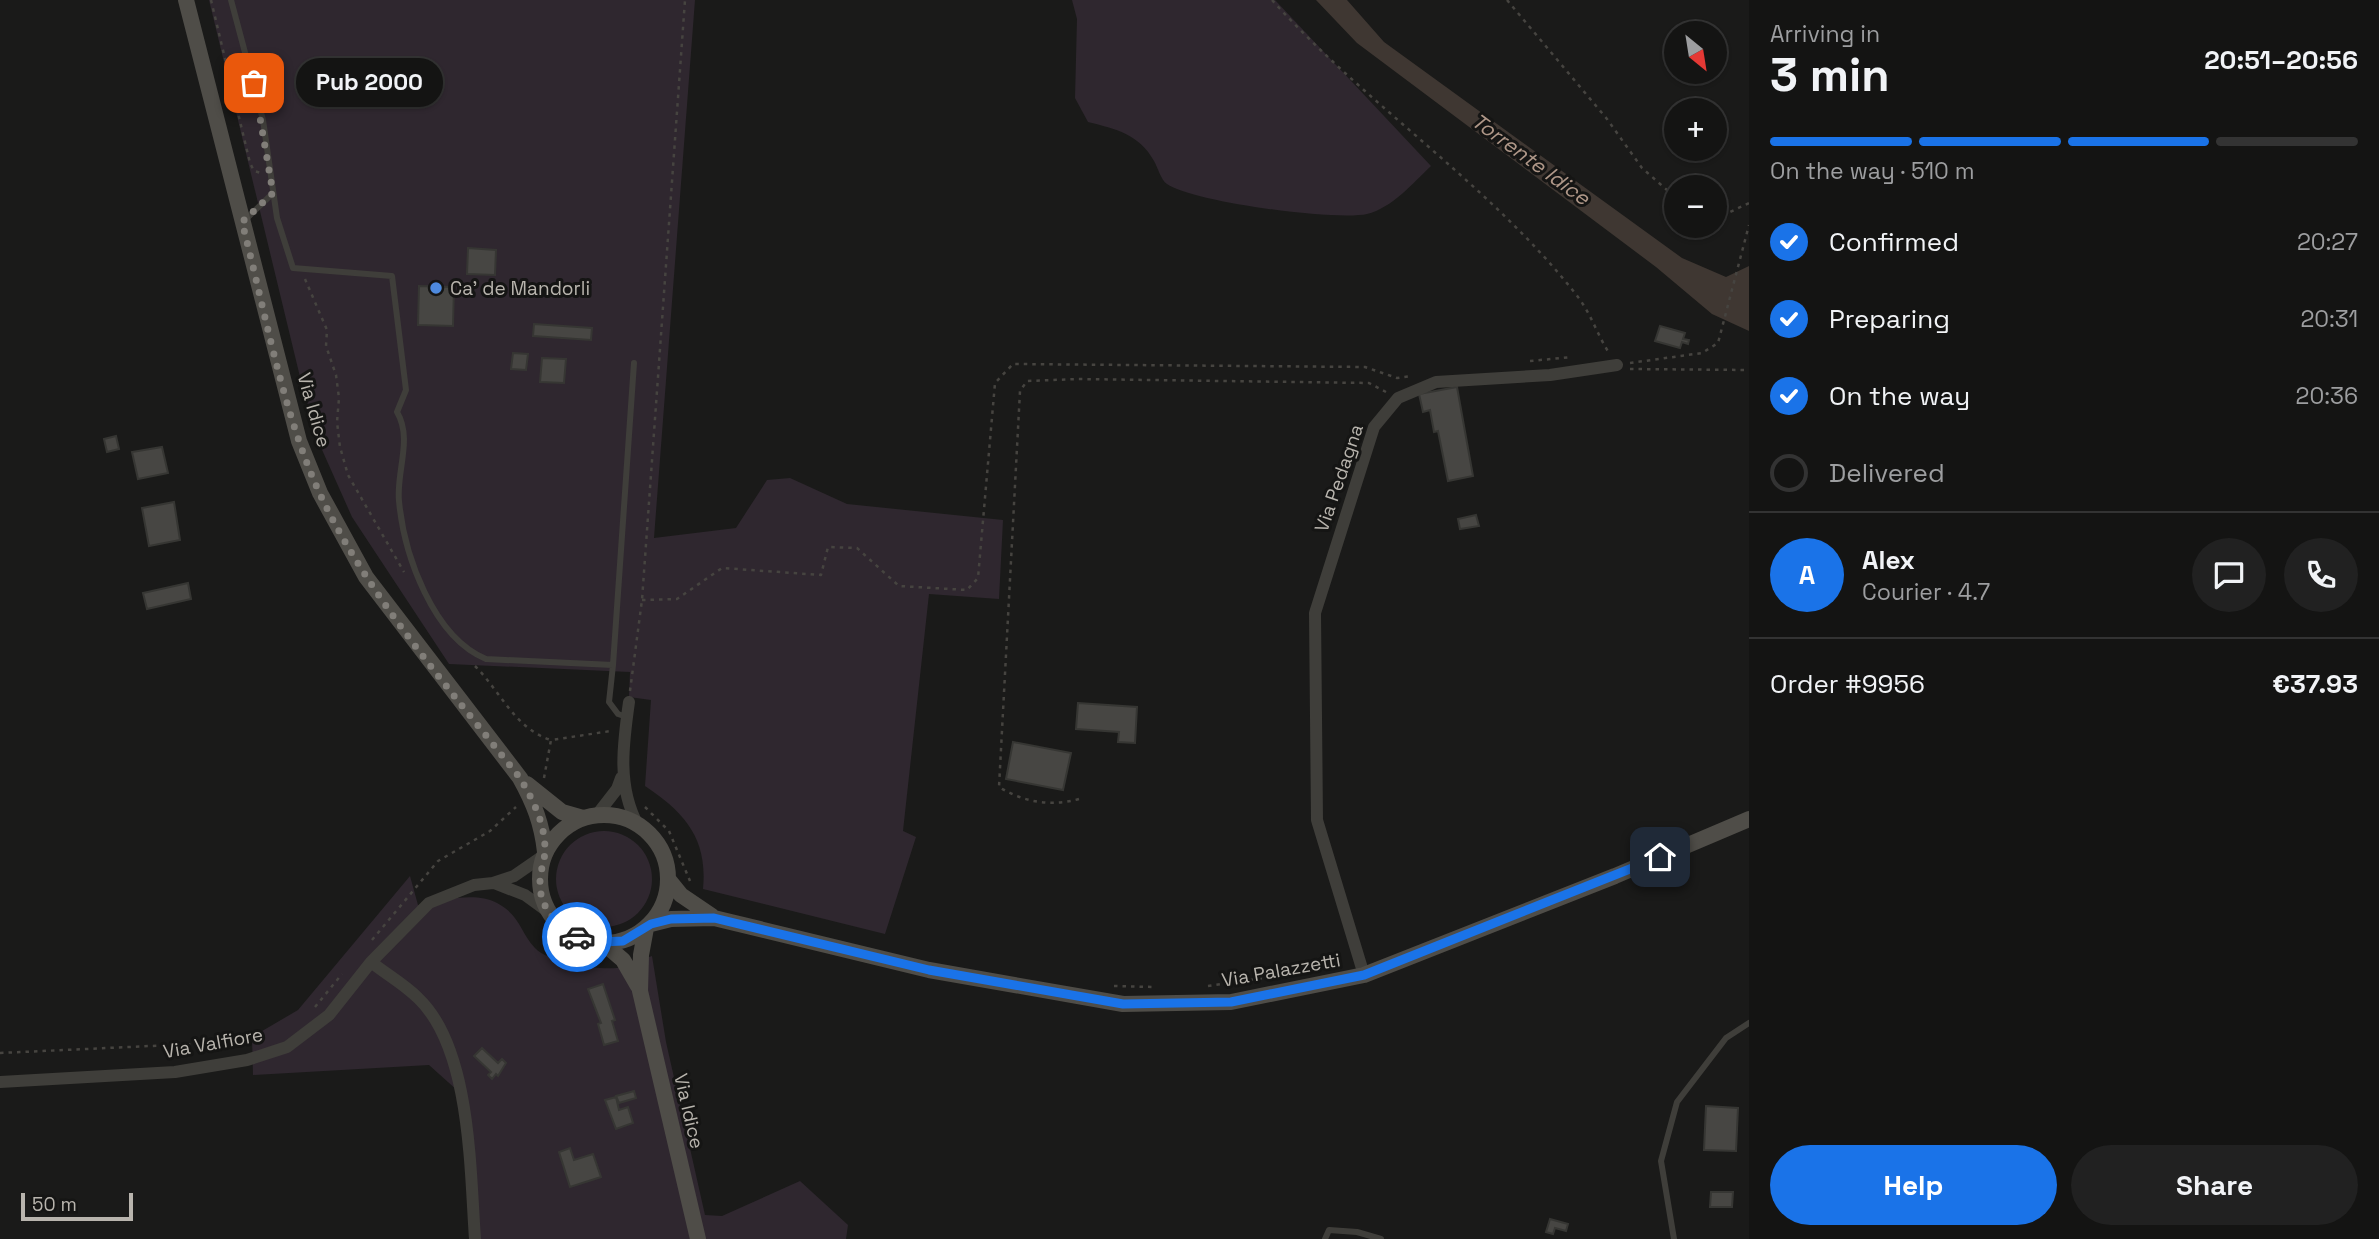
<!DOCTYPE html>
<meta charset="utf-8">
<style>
:root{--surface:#141413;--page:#212121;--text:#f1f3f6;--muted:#9d9ea0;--line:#333;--accent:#1a73e8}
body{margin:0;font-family:"Space Grotesk",sans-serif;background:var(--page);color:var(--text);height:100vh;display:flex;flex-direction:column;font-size:26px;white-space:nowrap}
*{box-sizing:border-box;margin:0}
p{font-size:23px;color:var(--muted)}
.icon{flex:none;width:38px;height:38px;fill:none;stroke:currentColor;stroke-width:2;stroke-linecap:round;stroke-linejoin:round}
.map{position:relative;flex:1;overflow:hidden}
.sheet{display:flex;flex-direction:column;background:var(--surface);width:630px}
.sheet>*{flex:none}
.needle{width:46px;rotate:150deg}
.controls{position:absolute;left:1664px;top:21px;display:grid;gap:14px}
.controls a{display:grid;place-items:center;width:63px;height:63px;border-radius:50%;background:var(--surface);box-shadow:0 2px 5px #0004,0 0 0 2px var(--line);font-size:35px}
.scale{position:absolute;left:21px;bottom:18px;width:112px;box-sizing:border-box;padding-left:7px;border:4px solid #b8b4ad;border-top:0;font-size:19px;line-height:24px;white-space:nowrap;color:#b8b4ad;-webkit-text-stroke:5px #151514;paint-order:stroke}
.pin{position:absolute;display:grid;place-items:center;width:60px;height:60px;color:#fff;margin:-30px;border-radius:14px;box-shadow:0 4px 10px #0006}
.courier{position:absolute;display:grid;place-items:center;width:70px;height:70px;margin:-35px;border:5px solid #1a73e8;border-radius:50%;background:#fff;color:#222;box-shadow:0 2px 9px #0007}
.bubble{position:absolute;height:49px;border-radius:24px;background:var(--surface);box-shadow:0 2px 5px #0004,0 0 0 2px var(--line);font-size:23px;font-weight:800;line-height:49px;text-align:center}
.headline em{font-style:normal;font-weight:800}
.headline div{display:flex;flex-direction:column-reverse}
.headline{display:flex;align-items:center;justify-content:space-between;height:119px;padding:0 21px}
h1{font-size:46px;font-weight:800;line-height:52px}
.bar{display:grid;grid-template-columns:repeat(4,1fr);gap:10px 7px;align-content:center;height:84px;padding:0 21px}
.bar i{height:9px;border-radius:5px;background:var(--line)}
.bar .selected{background:var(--accent)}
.bar p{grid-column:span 4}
.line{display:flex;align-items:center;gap:18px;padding:0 21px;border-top:2px solid var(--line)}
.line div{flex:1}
.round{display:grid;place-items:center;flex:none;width:74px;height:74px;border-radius:37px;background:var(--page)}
ol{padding:0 21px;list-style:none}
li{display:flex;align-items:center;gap:21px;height:77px}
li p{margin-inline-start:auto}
li .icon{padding:7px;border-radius:50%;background:var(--accent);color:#fff;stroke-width:4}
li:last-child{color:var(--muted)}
li i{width:38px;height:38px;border:4px solid var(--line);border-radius:50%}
.cta{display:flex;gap:14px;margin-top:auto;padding:14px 21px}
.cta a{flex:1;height:80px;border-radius:42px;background:var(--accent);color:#fff;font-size:28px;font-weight:800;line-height:80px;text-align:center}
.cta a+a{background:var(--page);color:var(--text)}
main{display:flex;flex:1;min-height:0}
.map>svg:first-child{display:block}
</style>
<main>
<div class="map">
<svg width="1749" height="1239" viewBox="0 0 1749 1239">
<rect width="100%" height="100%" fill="#1a1a19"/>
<path fill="#2f272f" d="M209,0h486l-41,538 82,-10 31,-48 23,-2 57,26 156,16 -4,79 -70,-5 -26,237 13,6 -31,97 -182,-45c5,-51 -19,-77 -58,-103l6,-86 -22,-3 1,-25 -181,-8 -97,-147 -33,-74 -18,-62z
M1072,0h203l156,166c-18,17 -39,42 -64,48 -31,7 -175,-12 -200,-30 -6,-4 -9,-16 -13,-23 -15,-27 -38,-32 -66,-39l-13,-24 2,-79z
M556 879a48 48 0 1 1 96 0a48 48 0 1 1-96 0Z
M410,876l8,29c25,-4 56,-14 79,-2 23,12 23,29 38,45 14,15 62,22 82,20 11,-2 24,-8 35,-12l14,86 39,173 17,1 78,-35 48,44 -2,14h-373l-15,-148 -29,-26 -176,10 -1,-38 46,-27z"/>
<path fill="#3f3732" d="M1316,0h31l37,42 298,216 44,19 23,-11v65l-37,-17 -56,-47 -299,-224z"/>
<path fill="#474643" stroke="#363633" stroke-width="2" d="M468,248l28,2 -1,25 -28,-1z
M419,286l35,1 -1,39 -35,-1z
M534,324l58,4 -1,12 -58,-4z
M1660,326l25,7 -2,6 6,1 -1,4 -6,-2 -2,6 -25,-7z
M513,353l15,1 -2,16 -15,-1z
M542,358l24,1 -2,24 -24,-1z
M1457,387l16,89 -25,5 -10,-50 -4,1 -4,-22 -7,2 -4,-18z
M116,436l3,13 -12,3 -3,-13z
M162,447l6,26 -30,6 -6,-27z
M174,502l6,38 -31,6 -7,-38z
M1476,515l3,11 -19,3 -2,-10z
M188,583l3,16 -44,10 -4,-16z
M1078,703l59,4 -2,36 -17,-1 1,-10 -43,-3z
M1013,742l58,11 -8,37 -57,-11z
M603,984l12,36 -3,1 6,20 -14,4 -6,-21 3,-1 -13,-34z
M482,1048l16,15 4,-4 4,4 -8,13 -2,-2 -4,5 -4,-4 3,-3 -17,-16z
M634,1091l2,7 -17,5 -3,-7z
M616,1097l3,13 9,-3 5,16 -17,6 -11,-29z
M1706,1106l32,2 -2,43 -32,-1z
M570,1148l4,12 19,-6 8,23 -31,10 -11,-35z
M1711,1192h22l-1,15h-22z
M1550,1219l18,5 -2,7 -11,-3 -2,6 -7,-2z"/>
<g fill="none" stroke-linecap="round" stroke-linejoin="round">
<path stroke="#464440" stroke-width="2.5" stroke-dasharray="3.5 5" stroke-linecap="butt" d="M211,0l39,163 4,8 7,2
M1272,0c95,106 219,185 306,297 13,17 20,39 31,56
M1507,0l100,119 35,49 34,30
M1715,219l34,-16
M305,279l22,51 -1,16 10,29 3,23 -2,24 3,25 8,28 56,97
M1530,361l42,-4
M1630,363l72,-10 16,-10 31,-118
M1630,369l119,1
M642,600l35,-1 45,-31 99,7 7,-28 29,1 42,38 68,4 11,-12 17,-195 18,-19 352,3 32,11 15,-2
M475,666c26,26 40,63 76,74
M630,691l12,-91 43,-600
M544,778l7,-38 60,-9
M1079,799c-28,8 -56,3 -80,-12l21,-396 7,-10 51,-2 291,4 17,9
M645,807l24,24 21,50
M372,940l66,-79 52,-30 26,-24
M1114,986l39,1
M1208,986l56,-8
M315,1007l27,-33
M0,1053l236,-11 12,2"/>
<path stroke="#3f3e3a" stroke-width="6" d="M231,0l32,120 14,98 16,50 99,8 14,114 -9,22c16,27 -1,60 2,89 5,54 34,136 87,158l127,6 -4,37 9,12 9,3
M244,221l29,-28
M613,665l21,-302
M1325,1239l4,-9 28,2 24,7
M1674,1239l-13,-78 16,-59 49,-64 23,-15"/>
<path stroke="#3f3e3a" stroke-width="12" d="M629,702c-6,42 -12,85 9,123
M596,816l21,-27 4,-11
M494,883l31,12 22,16
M371,962c15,12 33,22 47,36 53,50 52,172 57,241
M1364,975l-47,-155 -2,-207 59,-186 24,-29 38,-16 114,-7 67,-10
M0,1082l175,-10 72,-12 40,-13 42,-32 42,-53 58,-59 45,-18 19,-2 21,-7 29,-20"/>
<path stroke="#4f4d48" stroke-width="16" d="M186,0l113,441 21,52 46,84 154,201c14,25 22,46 25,74
M527,784l35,28 21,6
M540 879a64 64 0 1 1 128 0a64 64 0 1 1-128 0Z
M668,879l13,16 31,21
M651,924l20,-5 43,-1 215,52 194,34 108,-2 133,-27 251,-99 134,-57
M646,928l-5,27 -1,36 58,248
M602,942l21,18 15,26"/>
</g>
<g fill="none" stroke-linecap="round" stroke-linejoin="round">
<path stroke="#817e79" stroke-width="7" stroke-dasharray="0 12.6" d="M254,83l19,110 -31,29c22,85 41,191 77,270 49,105 130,196 201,286 13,22 25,45 25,72 0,10 -5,21 -5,32 -1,25 17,44 37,55"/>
<path stroke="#1a73e8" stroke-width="9" d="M577,937l25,5 21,-1 28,-17 20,-5 43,-1 215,52 194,34 108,-2 133,-27 296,-118"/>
</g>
<circle fill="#4e8add" stroke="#151514" stroke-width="2.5" cx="436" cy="288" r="7"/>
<g text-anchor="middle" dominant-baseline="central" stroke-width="6" stroke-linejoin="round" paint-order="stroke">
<g font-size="19" fill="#b8b4ad" stroke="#151514" text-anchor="start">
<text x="450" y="288">Ca' de Mandorli</text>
</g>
<g font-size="19" fill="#b8b4ad" stroke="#151514">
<text transform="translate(314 410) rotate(74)">Via Idice</text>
<text transform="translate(1339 478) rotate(-71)">Via Pedagna</text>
<text transform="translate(1281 970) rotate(-10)">Via Palazzetti</text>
<text transform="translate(213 1043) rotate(-10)">Via Valfiore</text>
<text transform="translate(689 1111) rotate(77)">Via Idice</text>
</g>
<g font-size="21" font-style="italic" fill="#af9788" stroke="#151514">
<text transform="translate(1531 159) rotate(36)">Torrente Idice</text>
</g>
</g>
</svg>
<div class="controls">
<a><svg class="needle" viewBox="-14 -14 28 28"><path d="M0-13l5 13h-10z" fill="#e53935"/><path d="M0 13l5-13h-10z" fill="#9d9ea0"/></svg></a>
<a>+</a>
<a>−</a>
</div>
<div class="scale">50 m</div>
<div class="pin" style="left:254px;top:83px;background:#ea580c"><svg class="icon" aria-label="bag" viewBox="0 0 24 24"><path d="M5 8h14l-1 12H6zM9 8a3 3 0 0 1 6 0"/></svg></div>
<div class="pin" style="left:1660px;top:857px;background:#1f2937"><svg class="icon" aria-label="home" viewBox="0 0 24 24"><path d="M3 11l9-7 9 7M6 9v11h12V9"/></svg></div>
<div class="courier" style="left:577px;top:937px"><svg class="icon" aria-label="car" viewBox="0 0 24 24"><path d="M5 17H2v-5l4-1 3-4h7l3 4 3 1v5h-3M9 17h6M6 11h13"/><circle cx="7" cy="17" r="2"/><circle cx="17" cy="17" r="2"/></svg></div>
<div class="bubble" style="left:296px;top:58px;width:147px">Pub 2000</div>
</div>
<section class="sheet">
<div class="headline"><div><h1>3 min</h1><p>Arriving in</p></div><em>20:51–20:56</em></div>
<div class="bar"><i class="selected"></i><i class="selected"></i><i class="selected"></i><i></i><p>On the way · 510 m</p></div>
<ol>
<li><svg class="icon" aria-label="check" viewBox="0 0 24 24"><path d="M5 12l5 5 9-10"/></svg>Confirmed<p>20:27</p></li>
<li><svg class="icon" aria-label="check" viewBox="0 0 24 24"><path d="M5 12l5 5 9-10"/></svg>Preparing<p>20:31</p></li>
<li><svg class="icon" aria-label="check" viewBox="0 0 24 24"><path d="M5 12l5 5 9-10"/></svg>On the way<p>20:36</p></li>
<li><i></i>Delivered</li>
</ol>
<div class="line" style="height:126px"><b class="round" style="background:var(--accent);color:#fff">A</b><div><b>Alex</b><p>Courier · 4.7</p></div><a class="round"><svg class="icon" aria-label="chat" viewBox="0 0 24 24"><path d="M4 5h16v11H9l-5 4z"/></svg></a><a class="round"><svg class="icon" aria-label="phone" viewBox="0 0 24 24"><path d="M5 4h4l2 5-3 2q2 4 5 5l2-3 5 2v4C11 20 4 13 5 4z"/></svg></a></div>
<div class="line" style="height:91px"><div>Order #9956</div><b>€37.93</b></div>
<div class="cta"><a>Help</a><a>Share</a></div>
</section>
</main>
